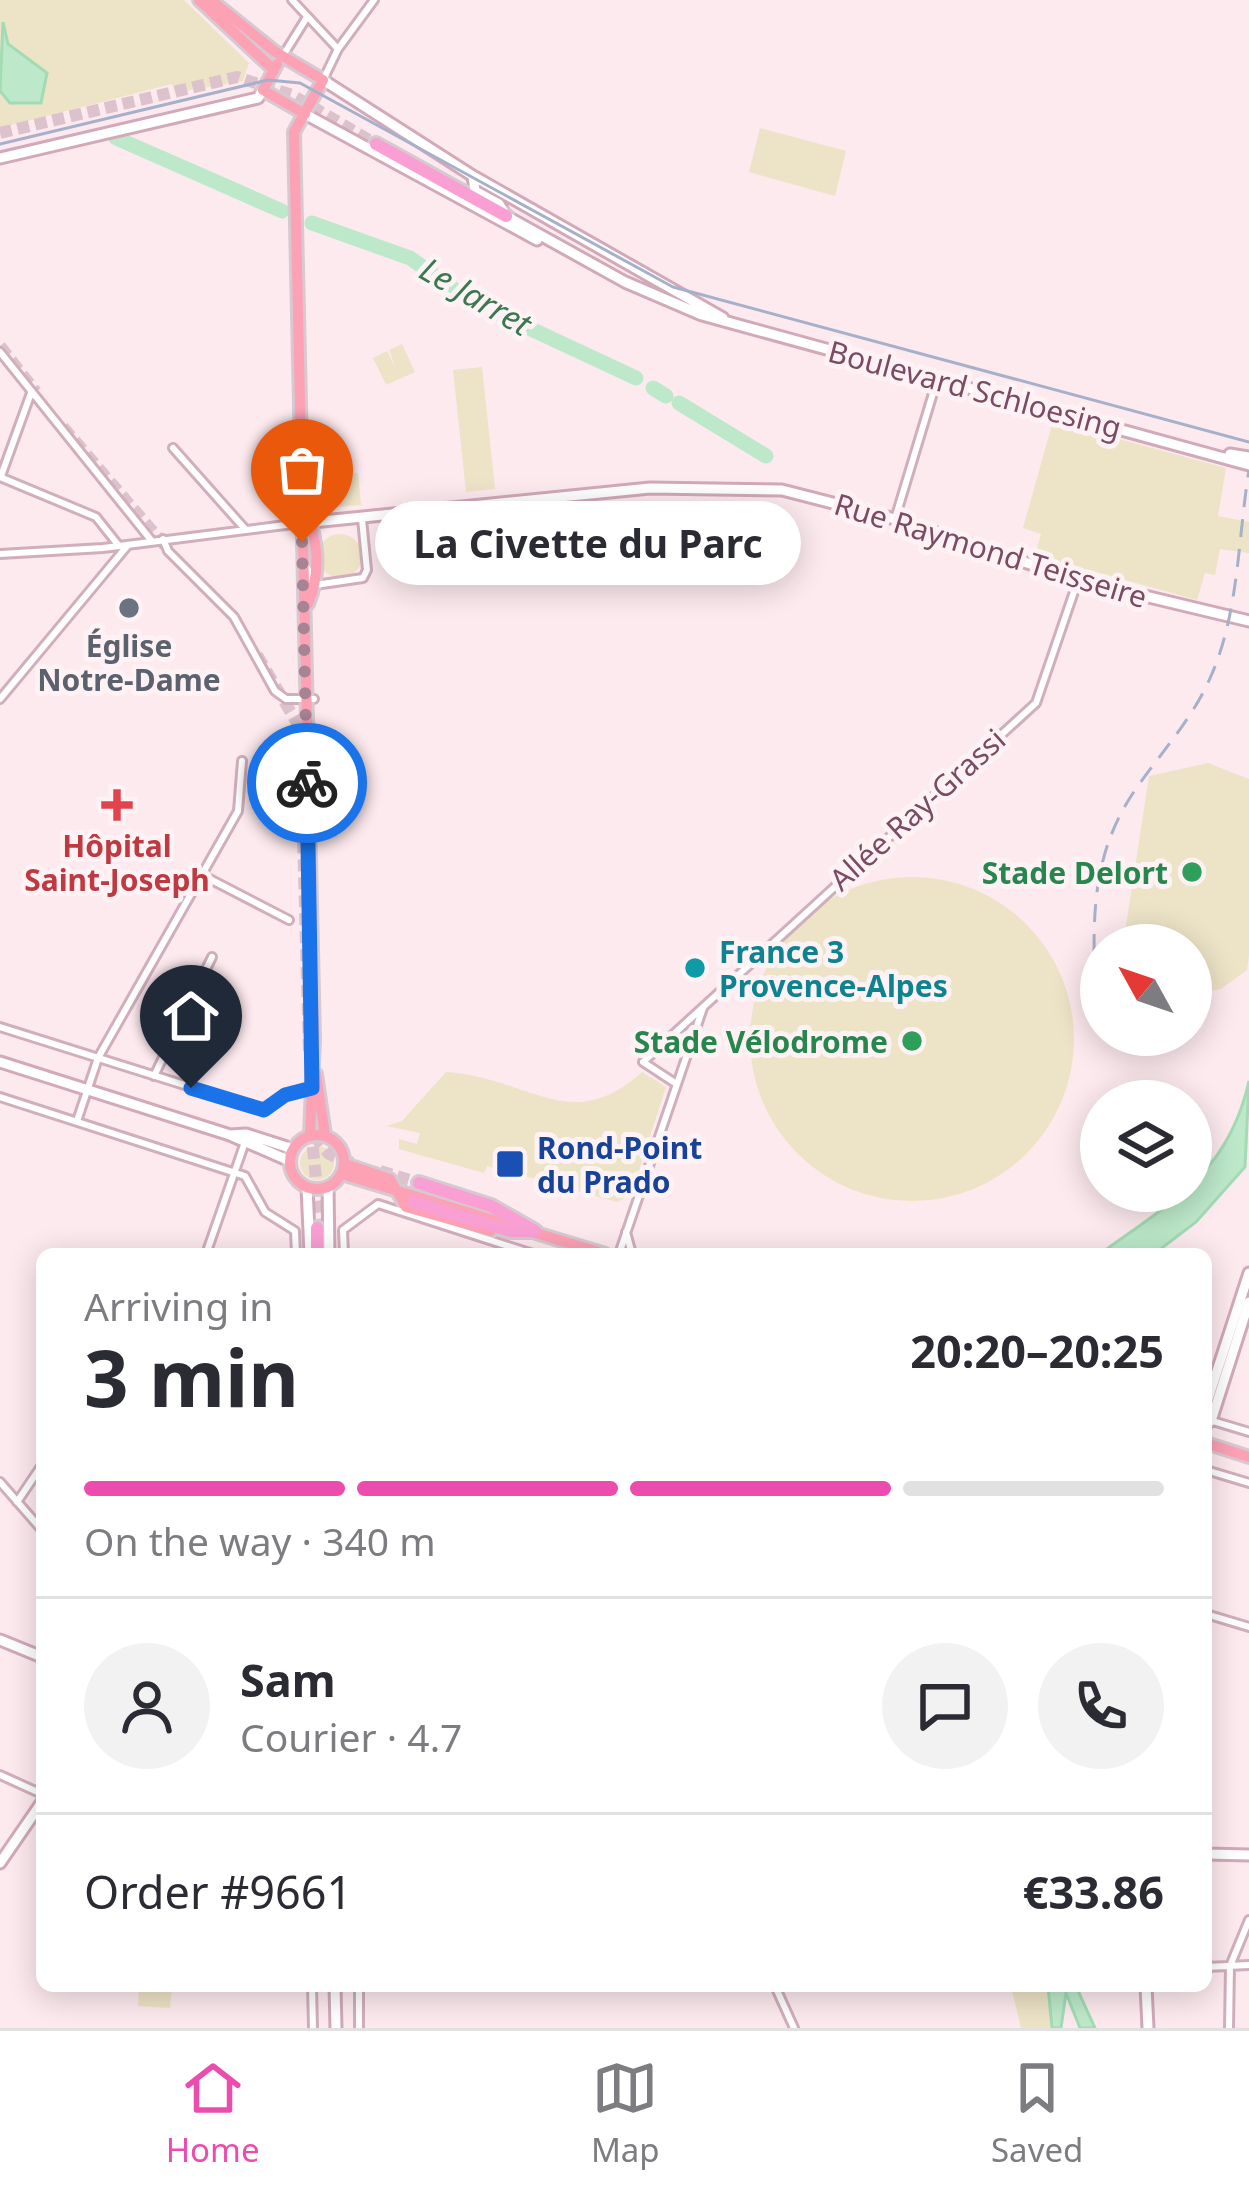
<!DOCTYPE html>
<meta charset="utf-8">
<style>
:root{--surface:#fff;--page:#f2f2f3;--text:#2b2b33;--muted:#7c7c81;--line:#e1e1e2;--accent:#eb4cae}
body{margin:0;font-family:"Noto Sans",sans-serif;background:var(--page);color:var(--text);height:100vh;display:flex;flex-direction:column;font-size:45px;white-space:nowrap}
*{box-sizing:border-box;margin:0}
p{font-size:39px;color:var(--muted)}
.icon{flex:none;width:66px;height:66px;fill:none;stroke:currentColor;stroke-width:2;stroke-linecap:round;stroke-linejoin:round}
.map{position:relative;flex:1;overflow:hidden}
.panel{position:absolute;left:36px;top:1248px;width:1176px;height:744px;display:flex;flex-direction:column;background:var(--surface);border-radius:18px;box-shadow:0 6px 30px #0003}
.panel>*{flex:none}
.needle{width:78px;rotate:310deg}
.buttons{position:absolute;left:1080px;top:924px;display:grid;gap:24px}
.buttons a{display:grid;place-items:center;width:132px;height:132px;border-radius:50%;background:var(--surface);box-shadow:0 6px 30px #0003;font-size:60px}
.pin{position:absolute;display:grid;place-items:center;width:102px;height:102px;color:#fff;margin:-123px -51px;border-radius:50% 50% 50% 0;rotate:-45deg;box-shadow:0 0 12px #0007}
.pin .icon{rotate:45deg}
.courier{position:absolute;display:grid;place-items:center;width:120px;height:120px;margin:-60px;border:9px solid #1a73e8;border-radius:50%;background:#fff;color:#222;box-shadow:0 3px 15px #0007}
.bubble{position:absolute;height:84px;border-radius:42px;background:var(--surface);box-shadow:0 6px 30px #0003;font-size:39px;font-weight:700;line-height:84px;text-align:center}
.overview em{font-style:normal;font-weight:700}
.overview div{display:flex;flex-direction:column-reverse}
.overview{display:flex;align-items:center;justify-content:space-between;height:204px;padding:0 48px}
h1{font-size:78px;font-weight:700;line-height:90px}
.bar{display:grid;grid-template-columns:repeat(4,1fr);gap:18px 12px;align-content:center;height:144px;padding:0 48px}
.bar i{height:15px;border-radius:9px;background:var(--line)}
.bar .selected{background:var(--accent)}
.bar p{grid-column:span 4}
.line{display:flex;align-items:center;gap:30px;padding:0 48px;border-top:3px solid var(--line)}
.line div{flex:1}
.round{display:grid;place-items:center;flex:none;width:126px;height:126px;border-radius:63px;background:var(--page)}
.dock{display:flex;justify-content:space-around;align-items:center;height:168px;border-top:3px solid var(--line);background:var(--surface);font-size:33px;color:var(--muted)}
.dock a{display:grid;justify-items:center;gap:6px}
.dock .selected{color:var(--accent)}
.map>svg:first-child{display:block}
</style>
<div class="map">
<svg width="1249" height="2028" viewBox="0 0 1249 2028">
<rect width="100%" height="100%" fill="#fdeaef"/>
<path fill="#ede3c7" d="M0,0h184l65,63 -6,18 -68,12 -3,-9 -172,44z
M760,128l86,23 -11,45 -86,-24z
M402,344l13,28 -29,13 -13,-27 14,-7 9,18 -7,-19z
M482,367l13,122 -29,3 -13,-122z
M1053,421l173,47 -8,48 31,6v31l-29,-4 -5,26 -10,-2 -8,27 -162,-45 6,-21 -18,-6z
M358,473l3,32 -26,2 -15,-11 -2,-22z
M318 556a22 22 0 1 1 44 0a22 22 0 1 1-44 0Z
M1208,763l41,16v177l-2,14 -26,19 -30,6v-50h-68l26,-169z
M750 1039a162 162 0 1 1 324 0a162 162 0 1 1-324 0Z
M446,1072c83,5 124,65 196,0l24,15 -35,108 -14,7 -100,-28 -5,-6 -5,4 -20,-6 -3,7 -85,-24v-10l18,5 3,-11 -34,-7 16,-5z
M300 1163a17 17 0 1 1 34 0a17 17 0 1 1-34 0Z
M139,1986h33l-2,22 -32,-2z
M1011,1986h37l4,42h-31z"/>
<path fill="#bde9ca" stroke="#a3dbb4" stroke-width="3" d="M3,22l5,22 39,29 -6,30h-31l-10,-12z
M1249,1081l-4,86 -49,55 -42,32h-54c71,-52 128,-80 149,-173z
M1048,1986h33l-2,7 16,35h-15l-14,-35 -5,35h-9z"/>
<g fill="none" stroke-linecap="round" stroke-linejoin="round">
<path stroke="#bde9ca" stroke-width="15" d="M116,138l166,73
M312,223l98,35 59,42 167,78
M653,388l13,8
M679,403l87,53"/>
<path stroke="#dcc2cc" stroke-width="12" stroke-dasharray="12 6" stroke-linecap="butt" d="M0,133l237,-56 55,18 84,49
M0,346l36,46
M63,427l104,121
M257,655l43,73 9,326
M311,1129l10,100
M314,1136l15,18 26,10
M380,1171l39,12"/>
<defs>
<path id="street" d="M292,0l46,49
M284,54l23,-37
M323,80l15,-31 36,-49
M0,352l151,188
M173,448l72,81
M1,476l30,-83
M0,477l96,40 23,29
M895,519l42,-139
M163,539l5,12 66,66 41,74 11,8h28
M0,554l103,-6 198,-25
M307,568l8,17 48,-7 4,-8 -5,-51
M0,699l128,-154
M202,875l87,45
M0,1027l264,83 21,-15 27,-7
M154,1076l58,-119
M675,1083l-32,-21 393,-359 42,-123
M0,1097l245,79 20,36 30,19 1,23
M77,1121l21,-63 140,-247 4,-50
M626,1232l6,22
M206,1254l38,-109
M344,1254l-1,-24 35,-26 155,50
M619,1254l84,-246
M1206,1419l43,13
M1206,1470l43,13
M0,1482l42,48
M17,1502l25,-37
M1206,1614l43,13
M0,1775l42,19
M1206,1967l43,-2
M312,1986l1,42
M359,1986v42
M775,1986l19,42
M1229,2028l1,-62 19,-46"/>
<path id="secondary" d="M323,80l150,96 2,15 24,13 7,12 119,66 77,33 547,150
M305,114l232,126
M0,158l258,-60 5,-8
M473,176l250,142
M1230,454l19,3
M303,523l347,-35 132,2 113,29 183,61 171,41
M0,1062l230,73 60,26
M230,1135l16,-1 47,15
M307,1187l3,67
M328,1187l1,67
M1206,1405l43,-132
M1211,1421l38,-119
M0,1640l42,17
M1206,1854l43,1
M0,1863l42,-61
M335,1986l1,42
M1146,1986l2,42"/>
<path id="primary" d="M199,0l75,70
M211,0l63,51 49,29 -29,52 20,908 -4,95
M277,64l-14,26 42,24
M305,506c12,33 17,64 3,98
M316,1074l9,61
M290 1162a27 27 0 1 1 54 0a27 27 0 1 1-54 0Z
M345,1164l45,15 16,28 85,24
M342,1174l263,80
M1206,1443l43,14"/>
<path id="highway" d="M376,144l130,72
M419,1183l72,23 44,25
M413,1202l98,29h23
M317,1228v26"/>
</defs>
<use href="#street" stroke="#d1aebc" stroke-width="12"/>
<use href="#secondary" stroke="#d2a9b9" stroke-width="15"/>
<use href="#primary" stroke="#d7c9d0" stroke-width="16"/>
<use href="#highway" stroke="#d7c9d0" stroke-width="18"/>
<use href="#street" stroke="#fff" stroke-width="6"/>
<use href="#secondary" stroke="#fff" stroke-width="9"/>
<use href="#primary" stroke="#fda1b5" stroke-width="10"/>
<use href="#highway" stroke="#f99fd4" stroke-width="12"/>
<path stroke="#a6b1c9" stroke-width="3" d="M0,144l268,-64 32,3 373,204 576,155"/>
<path stroke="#a6b1c9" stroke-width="3" stroke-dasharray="18 12" stroke-linecap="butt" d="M1095,982c-3,-75 -1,-136 45,-199 25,-35 54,-67 71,-107 28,-63 27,-139 38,-206"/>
</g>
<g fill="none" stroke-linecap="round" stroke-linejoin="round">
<path stroke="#a88393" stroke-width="12" stroke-dasharray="0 21.6" d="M302,542l5,241"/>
<path stroke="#1a73e8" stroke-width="15" d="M191,1088l73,22 21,-15 27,-7 -5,-305"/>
</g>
<circle fill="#6b7280" stroke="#fff2f5" stroke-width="4.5" cx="129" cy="608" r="12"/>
<path fill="#e0444e" stroke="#fff2f5" stroke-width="4.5" d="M111 787h12v12h12v12h-12v12h-12v-12h-12v-12h12z"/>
<g fill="#2e9e5b" stroke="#fff2f5" stroke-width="4.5">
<circle cx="1192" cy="872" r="12"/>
<circle cx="912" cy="1041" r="12"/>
</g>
<circle fill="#0f9aa8" stroke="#fff2f5" stroke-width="4.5" cx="695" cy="968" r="12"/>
<rect fill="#1a4fb4" stroke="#fff2f5" stroke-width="4.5" x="495" y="1149" width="30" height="30" rx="6"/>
<g text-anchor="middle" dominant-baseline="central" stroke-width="10" stroke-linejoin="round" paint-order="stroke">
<g font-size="30" fill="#7a4b62" stroke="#fff2f5">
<text transform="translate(975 389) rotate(15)">Boulevard Schloesing</text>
<text transform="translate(991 550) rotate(17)">Rue Raymond Teisseire</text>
<text transform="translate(917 809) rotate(-42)">Allée Ray-Grassi</text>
</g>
<g font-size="30" font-weight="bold" fill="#5b616d" stroke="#fff2f5">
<text x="129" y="645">Église<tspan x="129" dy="34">Notre-Dame</tspan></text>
</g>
<g font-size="30" font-weight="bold" fill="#be3a42" stroke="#fff2f5">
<text x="117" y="845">Hôpital<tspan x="117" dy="34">Saint-Joseph</tspan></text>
</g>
<g font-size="30" font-weight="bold" fill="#27864d" stroke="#fff2f5" text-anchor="end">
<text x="1168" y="872">Stade Delort</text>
<text x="888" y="1041">Stade Vélodrome</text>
</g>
<g font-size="30" font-weight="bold" fill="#0d838f" stroke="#fff2f5" text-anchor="start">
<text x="719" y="951">France 3<tspan x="719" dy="34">Provence-Alpes</tspan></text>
</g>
<g font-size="30" font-weight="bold" fill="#164399" stroke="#fff2f5" text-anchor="start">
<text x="537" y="1147">Rond-Point<tspan x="537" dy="34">du Prado</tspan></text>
</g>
<g font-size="33" font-style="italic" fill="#3a784f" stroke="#fff2f5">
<text transform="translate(476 296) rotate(30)">Le Jarret</text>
</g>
</g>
</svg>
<div class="buttons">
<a><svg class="needle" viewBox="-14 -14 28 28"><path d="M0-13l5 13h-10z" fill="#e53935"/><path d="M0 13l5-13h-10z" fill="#7c7c81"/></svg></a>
<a><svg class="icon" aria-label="layers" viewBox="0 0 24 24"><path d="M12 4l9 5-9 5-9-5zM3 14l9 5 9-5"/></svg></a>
</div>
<div class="pin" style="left:302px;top:542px;background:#ea580c"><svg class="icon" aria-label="bag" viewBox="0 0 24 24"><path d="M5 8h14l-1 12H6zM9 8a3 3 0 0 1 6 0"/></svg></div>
<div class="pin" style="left:191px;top:1088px;background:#1f2937"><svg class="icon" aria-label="home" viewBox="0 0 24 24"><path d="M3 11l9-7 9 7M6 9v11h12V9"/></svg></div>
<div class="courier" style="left:307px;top:783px"><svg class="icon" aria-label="bike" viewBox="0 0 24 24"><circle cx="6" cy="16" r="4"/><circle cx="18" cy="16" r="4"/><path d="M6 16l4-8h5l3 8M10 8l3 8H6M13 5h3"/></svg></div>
<div class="bubble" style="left:375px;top:501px;width:426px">La Civette du Parc</div>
<section class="panel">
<div class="overview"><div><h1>3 min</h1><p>Arriving in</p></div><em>20:20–20:25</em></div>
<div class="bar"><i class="selected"></i><i class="selected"></i><i class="selected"></i><i></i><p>On the way · 340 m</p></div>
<div class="line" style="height:216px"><a class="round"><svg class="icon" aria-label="person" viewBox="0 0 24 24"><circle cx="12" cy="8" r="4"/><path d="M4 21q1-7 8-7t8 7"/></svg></a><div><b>Sam</b><p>Courier · 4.7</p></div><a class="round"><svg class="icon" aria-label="chat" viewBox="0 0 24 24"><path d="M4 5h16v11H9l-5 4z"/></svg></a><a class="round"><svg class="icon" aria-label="phone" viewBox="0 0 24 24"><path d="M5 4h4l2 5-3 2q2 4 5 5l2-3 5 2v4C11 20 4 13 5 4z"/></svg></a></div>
<div class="line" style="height:156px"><div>Order #9661</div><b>€33.86</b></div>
</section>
</div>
<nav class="dock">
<a class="selected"><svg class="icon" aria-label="home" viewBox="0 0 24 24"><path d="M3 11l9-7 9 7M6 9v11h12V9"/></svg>Home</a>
<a><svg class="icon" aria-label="map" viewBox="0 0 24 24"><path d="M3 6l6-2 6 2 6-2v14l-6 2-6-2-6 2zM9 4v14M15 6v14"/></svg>Map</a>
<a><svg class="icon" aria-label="saved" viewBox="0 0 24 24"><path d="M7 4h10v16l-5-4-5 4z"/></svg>Saved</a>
</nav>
